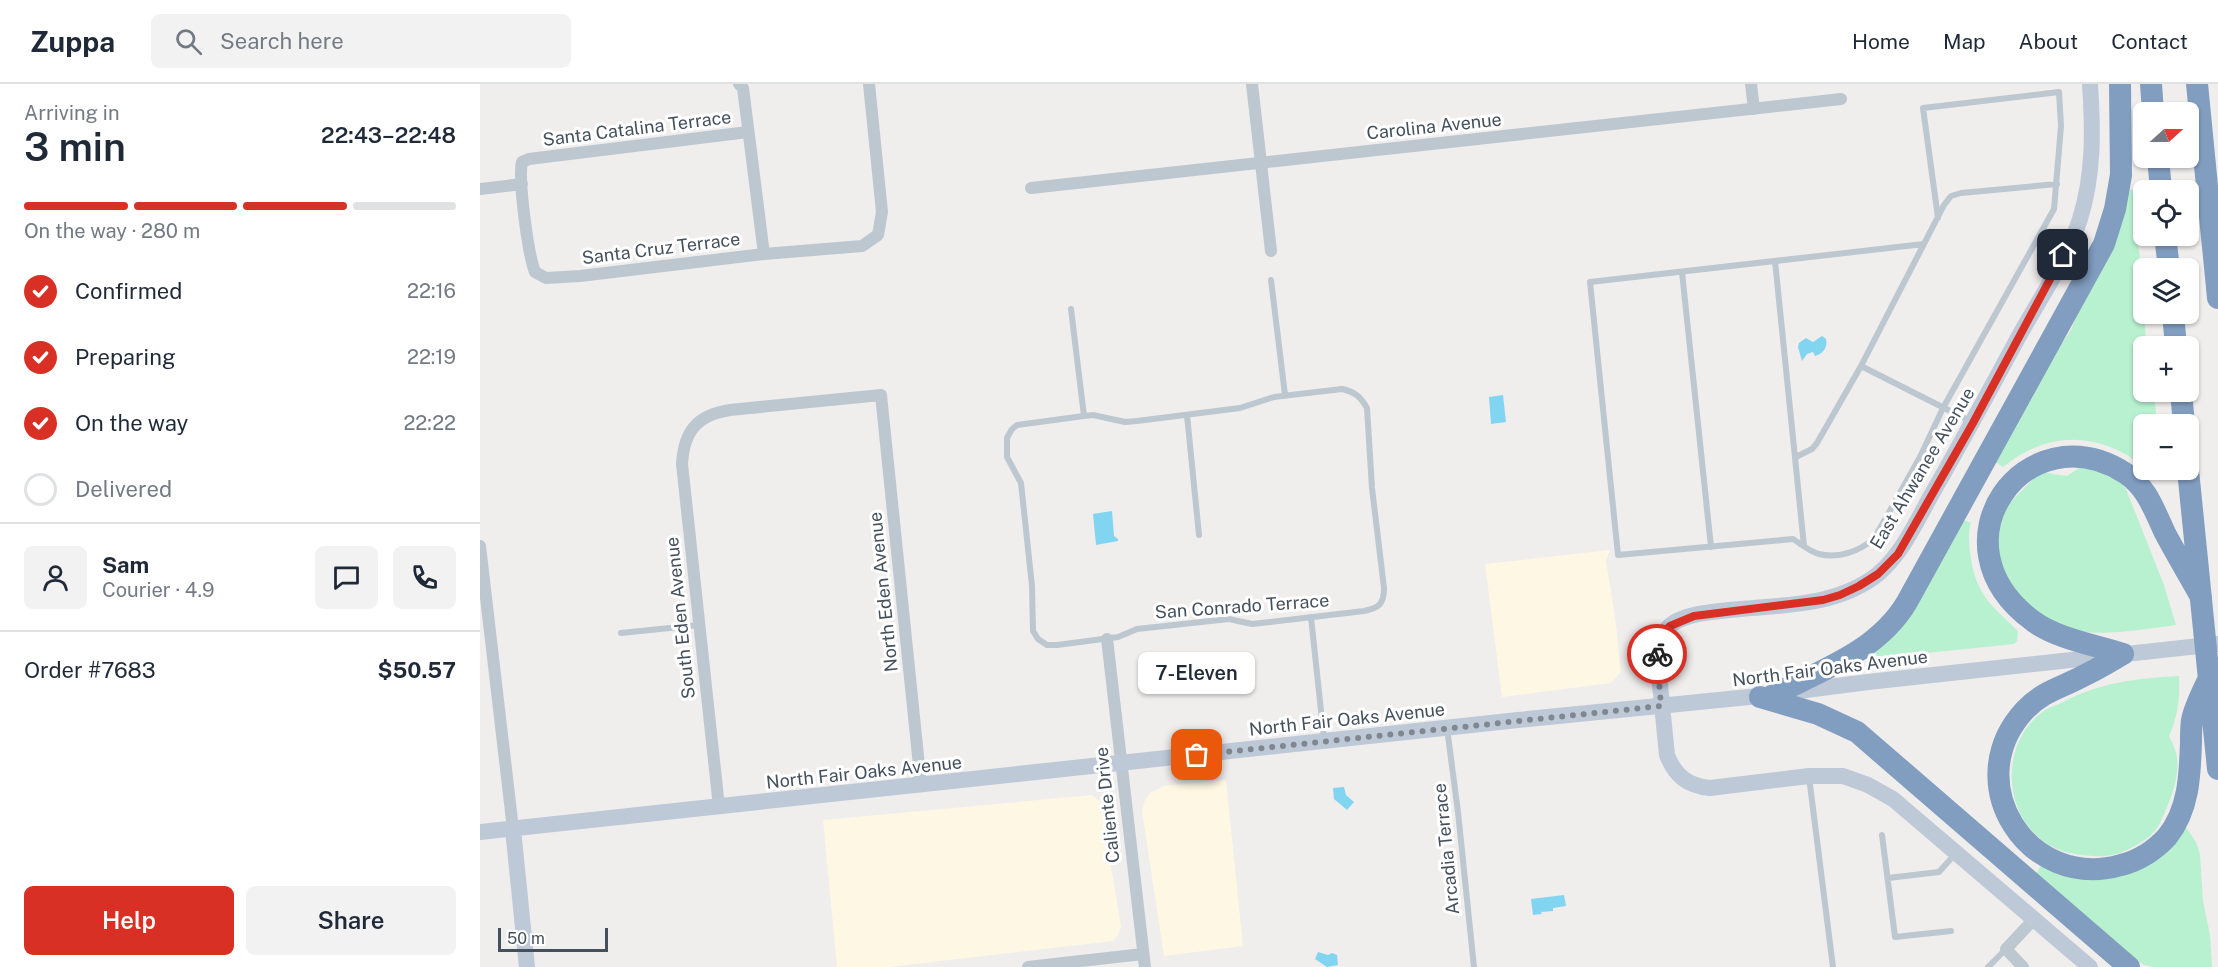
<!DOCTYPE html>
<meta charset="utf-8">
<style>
:root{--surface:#fff;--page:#f2f2f3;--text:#1f2937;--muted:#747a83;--line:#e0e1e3;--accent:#d93025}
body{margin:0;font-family:"Public Sans",sans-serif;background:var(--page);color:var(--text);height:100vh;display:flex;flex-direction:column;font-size:22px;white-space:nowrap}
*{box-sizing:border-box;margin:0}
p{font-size:20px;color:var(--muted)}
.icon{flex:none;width:33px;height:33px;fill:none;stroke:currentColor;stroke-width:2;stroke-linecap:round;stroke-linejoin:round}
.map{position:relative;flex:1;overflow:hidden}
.side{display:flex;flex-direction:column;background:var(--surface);width:480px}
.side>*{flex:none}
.needle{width:39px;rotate:69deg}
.tools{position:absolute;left:1653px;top:18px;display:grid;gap:12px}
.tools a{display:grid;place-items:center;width:66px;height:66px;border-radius:9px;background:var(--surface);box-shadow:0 2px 4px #0004;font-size:30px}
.scale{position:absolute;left:18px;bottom:15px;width:110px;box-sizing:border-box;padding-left:6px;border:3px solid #44505c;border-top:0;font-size:16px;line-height:21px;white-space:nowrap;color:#44505c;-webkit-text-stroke:4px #fff;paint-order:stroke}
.pin{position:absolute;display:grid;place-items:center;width:51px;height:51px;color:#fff;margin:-26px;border-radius:12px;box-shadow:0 3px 9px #0006}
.courier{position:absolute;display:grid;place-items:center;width:60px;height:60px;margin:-30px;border:4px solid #d93025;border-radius:50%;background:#fff;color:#222;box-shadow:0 2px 8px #0007}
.bubble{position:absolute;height:42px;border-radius:9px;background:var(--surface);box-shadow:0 2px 4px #0004;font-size:20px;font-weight:600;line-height:42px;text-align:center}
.overview em{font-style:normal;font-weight:600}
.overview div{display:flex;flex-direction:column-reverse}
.overview{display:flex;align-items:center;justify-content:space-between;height:102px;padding:0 24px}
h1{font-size:39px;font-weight:600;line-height:45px}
.bar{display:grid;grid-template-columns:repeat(4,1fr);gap:9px 6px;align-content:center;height:72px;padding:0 24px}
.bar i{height:8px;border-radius:4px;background:var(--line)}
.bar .on{background:var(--accent)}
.bar p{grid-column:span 4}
.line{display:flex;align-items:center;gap:15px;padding:0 24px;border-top:2px solid var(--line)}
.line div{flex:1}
.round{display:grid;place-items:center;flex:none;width:63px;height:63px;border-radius:9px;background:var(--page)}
ol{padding:0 24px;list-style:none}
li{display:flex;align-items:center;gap:18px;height:66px}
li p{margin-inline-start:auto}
li .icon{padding:6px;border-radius:50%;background:var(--accent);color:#fff;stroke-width:4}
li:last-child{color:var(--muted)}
li i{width:33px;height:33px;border:3px solid var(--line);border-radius:50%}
.primary-button{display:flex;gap:12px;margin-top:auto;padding:12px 24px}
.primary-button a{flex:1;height:69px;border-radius:9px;background:var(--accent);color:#fff;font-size:24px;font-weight:600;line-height:69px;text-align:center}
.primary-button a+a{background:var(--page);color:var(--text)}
header{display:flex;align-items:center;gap:36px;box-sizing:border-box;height:84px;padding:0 30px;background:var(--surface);border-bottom:2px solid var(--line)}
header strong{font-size:28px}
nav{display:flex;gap:33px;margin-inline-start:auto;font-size:21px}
.search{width:420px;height:54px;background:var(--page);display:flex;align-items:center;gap:15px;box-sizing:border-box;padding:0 21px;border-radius:9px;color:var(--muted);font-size:22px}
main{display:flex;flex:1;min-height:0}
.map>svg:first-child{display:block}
</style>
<header>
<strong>Zuppa</strong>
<div class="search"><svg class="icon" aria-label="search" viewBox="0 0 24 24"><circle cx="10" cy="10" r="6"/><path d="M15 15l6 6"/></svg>Search here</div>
<nav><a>Home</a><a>Map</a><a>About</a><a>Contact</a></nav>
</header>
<main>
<section class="side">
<div class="overview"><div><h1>3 min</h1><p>Arriving in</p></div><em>22:43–22:48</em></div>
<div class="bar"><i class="on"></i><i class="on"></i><i class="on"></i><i></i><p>On the way · 280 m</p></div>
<ol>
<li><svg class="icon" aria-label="check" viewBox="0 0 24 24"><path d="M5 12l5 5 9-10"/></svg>Confirmed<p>22:16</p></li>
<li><svg class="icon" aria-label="check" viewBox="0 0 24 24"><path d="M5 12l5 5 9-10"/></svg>Preparing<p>22:19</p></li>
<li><svg class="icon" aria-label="check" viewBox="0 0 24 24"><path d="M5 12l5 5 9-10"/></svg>On the way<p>22:22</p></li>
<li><i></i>Delivered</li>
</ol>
<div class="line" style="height:108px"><a class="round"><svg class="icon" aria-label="person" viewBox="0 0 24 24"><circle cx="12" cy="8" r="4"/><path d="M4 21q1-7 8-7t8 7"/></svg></a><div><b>Sam</b><p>Courier · 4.9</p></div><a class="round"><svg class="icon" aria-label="chat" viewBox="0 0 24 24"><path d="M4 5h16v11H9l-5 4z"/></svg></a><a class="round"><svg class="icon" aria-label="phone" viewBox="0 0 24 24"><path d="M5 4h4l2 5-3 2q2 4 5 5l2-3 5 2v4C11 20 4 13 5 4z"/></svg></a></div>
<div class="line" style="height:78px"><div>Order #7683</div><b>$50.57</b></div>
<div class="primary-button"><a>Help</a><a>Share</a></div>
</section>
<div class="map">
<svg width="1738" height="883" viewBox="0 0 1738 883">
<rect width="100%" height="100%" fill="#f0eded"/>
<path fill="#fdf7e4" d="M1130,466l-4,11 9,55 6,56 -10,11 -109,14 -17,-133z
M746,696l17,166 -79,10 -22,-145 3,-11 5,-7 14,-7z
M612,711l12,10 4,12 3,50 10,59 -3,9 -5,6 -224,26h-52l-14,-147z"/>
<path fill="#b8f1d0" d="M1647,105l6,1 4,18v30l6,40 3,68h-2v46h10l3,32h-13l-1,42c-45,-35 -96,-35 -140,1l-12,-8 56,-102c29,-22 27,-39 39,-70 11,-33 27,-65 41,-98z
M1604,381l38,18 4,6 38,96 12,40c-49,6 -105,20 -146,-16 -12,-11 -22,-26 -33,-39l1,-55 42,-43 27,4z
M1479,434l12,5c-3,9 -2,19 -1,29 5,42 20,52 48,79l-1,10 -3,3 -117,12 -18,4 -6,-12z
M1699,592c1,23 -1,40 -10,60 3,7 7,14 8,21 3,23 -8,46 -17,66 -7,14 -21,21 -35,28 -13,6 -29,6 -44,4 -17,-2 -33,-8 -45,-20 -35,-33 -32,-97 8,-124 5,-4 11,-5 17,-8 36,-20 77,-25 118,-27z
M1705,742l11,16 4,12 3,47 7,34 2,32h-59l-11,-3 -106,-90 4,-7 6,-1 32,11z"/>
<path fill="#82d5f1" d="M1342,252l4,3c2,8 -3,15 -11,17l-2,-4 -6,2 -5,7 -4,-14 1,-4 7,-5 7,4z
M1023,311l3,27 -15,2 -2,-27z
M632,427l2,25 4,3v2l-22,4 -3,-31z
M864,703l2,8 8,7 -7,8 -13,-11 -1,-11z
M1084,811l2,11 -13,2v3l-12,1 1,2 -9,1 -2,-16z
M838,868l10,3 4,-2 5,2 1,10 -11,2 -12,-8z"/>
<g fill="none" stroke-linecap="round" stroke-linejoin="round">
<path stroke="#bcc7d0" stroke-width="6" d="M1444,160l-334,38 28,273 175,-16c8,5 17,13 26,15 20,5 40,-3 55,-15l46,-82 23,-49 111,-199 7,-83 -2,-34 -136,16 15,110
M1295,177l29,285
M1202,188l29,275
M791,196l14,115
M591,225l13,107
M1381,282l109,55
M862,305c13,3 18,7 25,19l5,80 12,100c0,16 -5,20 -20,23l-112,13 -23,-5 -92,10 -19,8 -61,8h-10l-9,-6 -5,-8 -1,-45 -11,-103 -14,-26v-19l5,-9 5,-4 67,-9 9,-1 32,7 12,-1 103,-13 34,-11z
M707,331l12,120
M1316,373l16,-8 5,-6 44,-77 83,-161 7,-9 10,-3 96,-9
M831,533l13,122
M141,549l78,-8
M967,644l11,84 16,155
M1329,693l24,190
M1402,751l13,102 56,-6
M1408,794l51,-6 17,-19
M1508,883l18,-18"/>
<path stroke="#bcc7d0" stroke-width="12" d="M259,0l4,4 21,166
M772,0l19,167
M1271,0l3,25
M268,48l-219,27 -7,3c-4,18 6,92 13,110l11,6 34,-2 184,-22 98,-8 16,-11 4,-23 -13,-128
M551,104l810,-89
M0,105l42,-5
M0,462l33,283
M627,555l38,328
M239,723l-37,-343c2,-33 15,-49 48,-54l151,-15 40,390
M548,883l115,-13
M1543,883l-17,-18 28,-30"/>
<path stroke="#bec9d8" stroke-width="16" d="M33,745l14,138
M0,748l1038,-112 241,-24 109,-14 350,-38
M1610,883l-197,-168 -25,-14 -25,-9h-34l-99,12c-22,-2 -35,-12 -43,-33l-10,-100c2,-14 6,-27 20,-34 16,-8 35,-9 53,-11 50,-5 107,-3 148,-36 25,-21 39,-54 55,-82 30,-52 58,-104 86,-156 20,-36 48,-77 61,-117 14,-45 13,-89 10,-135"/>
<path stroke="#819dc0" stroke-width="22" d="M1671,0l2,28
M1717,0l21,214
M1678,74l3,32
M1685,152l4,32
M1693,230l3,32
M1701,308l3,32
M1708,386l30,299
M1643,570c-14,8 -27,16 -40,22 -22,12 -40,15 -58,34 -67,72 3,182 96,155 17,-4 34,-15 46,-28 22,-27 23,-62 24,-95 0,-7 0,-15 1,-22 3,-14 11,-29 17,-42
M1643,570c-28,-9 -68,-16 -90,-33 -105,-77 -7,-211 92,-148 22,14 29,37 40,60 11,21 24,42 36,64
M1293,611c49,-25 105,-44 134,-93l197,-358 11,-35 6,-34 -1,-91
M1280,613l58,17 39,18 272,235"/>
</g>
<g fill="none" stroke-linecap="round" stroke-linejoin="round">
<path stroke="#80878f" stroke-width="6" stroke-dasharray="0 10.8" d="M717,671l464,-49 -4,-52"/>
<path stroke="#d93025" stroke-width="8" d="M1177,570l6,-20 7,-8 24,-10 129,-16 17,-5 19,-9 19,-12 20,-20 75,-131 90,-168"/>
</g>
<g text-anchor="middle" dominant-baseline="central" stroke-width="6" stroke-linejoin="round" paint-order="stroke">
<g font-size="18" fill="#44505c" stroke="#fff">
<text transform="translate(954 42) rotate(-6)">Carolina Avenue</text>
<text transform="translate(157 44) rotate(-7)">Santa Catalina Terrace</text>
<text transform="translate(181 164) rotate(-7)">Santa Cruz Terrace</text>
<text transform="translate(1442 384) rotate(-59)">East Ahwanee Avenue</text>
<text transform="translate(403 508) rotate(-96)">North Eden Avenue</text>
<text transform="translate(762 522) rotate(-4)">San Conrado Terrace</text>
<text transform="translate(200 534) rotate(-96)">South Eden Avenue</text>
<text transform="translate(1350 584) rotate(-7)">North Fair Oaks Avenue</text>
<text transform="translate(867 635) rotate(-6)">North Fair Oaks Avenue</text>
<text transform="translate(384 688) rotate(-6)">North Fair Oaks Avenue</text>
<text transform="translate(627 721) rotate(-96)">Caliente Drive</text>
<text transform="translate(966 765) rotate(-96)">Arcadia Terrace</text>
</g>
</g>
</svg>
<div class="tools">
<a><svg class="needle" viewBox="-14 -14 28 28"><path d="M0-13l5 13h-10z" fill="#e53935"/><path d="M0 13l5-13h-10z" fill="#747a83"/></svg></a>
<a><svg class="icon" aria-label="locate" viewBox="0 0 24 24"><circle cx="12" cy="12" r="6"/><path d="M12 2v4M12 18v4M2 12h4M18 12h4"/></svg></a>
<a><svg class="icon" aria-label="layers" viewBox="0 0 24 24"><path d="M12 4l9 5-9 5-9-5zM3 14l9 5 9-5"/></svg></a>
<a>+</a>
<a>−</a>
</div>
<div class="scale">50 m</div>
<div class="pin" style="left:717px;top:671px;background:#ea580c"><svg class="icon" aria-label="bag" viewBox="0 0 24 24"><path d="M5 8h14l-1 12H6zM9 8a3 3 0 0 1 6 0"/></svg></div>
<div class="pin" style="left:1583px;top:171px;background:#1f2937"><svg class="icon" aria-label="home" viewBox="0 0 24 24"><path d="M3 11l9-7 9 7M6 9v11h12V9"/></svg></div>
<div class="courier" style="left:1177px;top:570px"><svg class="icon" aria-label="bike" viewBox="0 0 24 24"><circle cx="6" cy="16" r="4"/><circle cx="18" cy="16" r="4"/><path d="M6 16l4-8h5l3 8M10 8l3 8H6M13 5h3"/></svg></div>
<div class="bubble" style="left:658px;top:568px;width:117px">7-Eleven</div>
</div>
</main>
